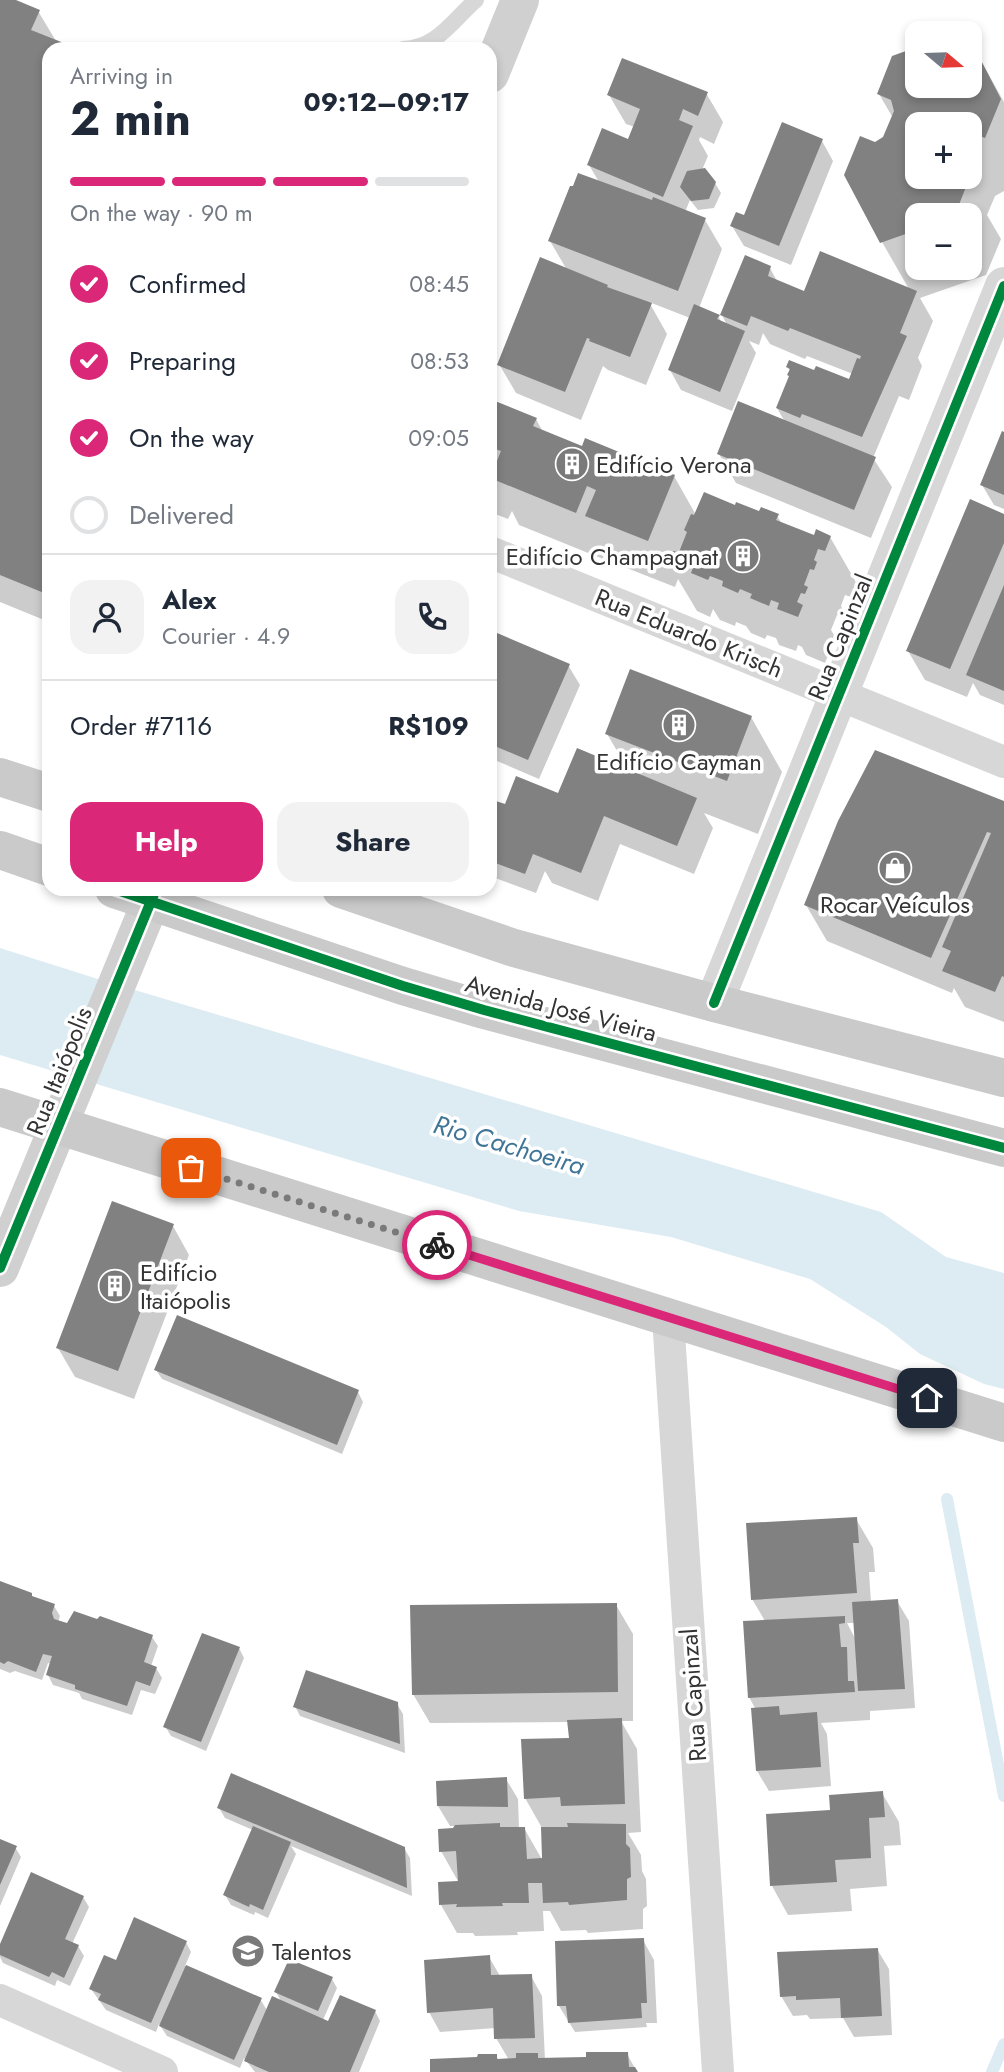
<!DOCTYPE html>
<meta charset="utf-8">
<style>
:root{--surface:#fff;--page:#f2f2f3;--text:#1f2937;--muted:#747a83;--line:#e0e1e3;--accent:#db2777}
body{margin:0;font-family:Jost,sans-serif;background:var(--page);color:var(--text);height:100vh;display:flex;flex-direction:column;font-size:26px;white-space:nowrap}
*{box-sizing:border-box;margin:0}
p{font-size:23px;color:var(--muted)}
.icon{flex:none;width:38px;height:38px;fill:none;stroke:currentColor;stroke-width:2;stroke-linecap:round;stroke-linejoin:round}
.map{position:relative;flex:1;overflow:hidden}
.sheet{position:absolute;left:42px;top:42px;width:455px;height:854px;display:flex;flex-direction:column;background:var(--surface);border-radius:21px;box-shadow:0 4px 10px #0003}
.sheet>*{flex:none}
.needle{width:46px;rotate:109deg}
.buttons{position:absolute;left:905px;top:21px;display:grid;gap:14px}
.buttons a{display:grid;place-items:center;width:77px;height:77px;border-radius:14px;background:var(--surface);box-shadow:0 4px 10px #0003;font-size:35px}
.pin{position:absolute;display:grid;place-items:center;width:60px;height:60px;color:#fff;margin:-30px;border-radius:14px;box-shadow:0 4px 10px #0006}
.courier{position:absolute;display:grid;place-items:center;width:70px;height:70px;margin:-35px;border:5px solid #db2777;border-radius:50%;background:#fff;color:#222;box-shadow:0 2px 9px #0007}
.headline em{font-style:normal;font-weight:700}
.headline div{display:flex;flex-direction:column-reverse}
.headline{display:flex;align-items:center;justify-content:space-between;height:119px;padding:0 28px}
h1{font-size:46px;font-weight:700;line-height:52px}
.bar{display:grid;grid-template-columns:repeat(4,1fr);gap:10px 7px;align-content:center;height:84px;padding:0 28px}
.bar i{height:9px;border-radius:5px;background:var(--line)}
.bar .on{background:var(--accent)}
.bar p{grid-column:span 4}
.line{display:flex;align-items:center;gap:18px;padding:0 28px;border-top:2px solid var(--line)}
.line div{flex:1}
.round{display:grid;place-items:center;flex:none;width:74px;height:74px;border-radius:21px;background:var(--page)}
ol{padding:0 28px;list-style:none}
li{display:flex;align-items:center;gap:21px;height:77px}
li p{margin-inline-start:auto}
li .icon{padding:7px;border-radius:50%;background:var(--accent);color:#fff;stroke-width:4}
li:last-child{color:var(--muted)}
li i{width:38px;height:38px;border:4px solid var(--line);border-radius:50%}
.action{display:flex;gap:14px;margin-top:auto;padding:14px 28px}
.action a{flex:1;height:80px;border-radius:21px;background:var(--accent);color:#fff;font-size:28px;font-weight:700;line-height:80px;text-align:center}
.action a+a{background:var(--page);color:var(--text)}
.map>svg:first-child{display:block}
</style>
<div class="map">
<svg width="1004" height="2072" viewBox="0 0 1004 2072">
<rect width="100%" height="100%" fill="#fff"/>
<path fill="#ddebf3" d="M0,948l101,32 780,232 65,45 58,16v116l-20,-5 -64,-30 -34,-27 -76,-48 -139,-42 -152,-26 -519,-156z"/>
<path fill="#0003" fill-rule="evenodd" d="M0,0h11l27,11 18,30 19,8h-26v573l-49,-20z
M970,41l34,61v89l-9,5 -8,19 14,24 -15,36 -66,23 13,23 -15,37 4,8 -13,34 -10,-4 -26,62 19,29 -21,51 -135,-55 -17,-29 66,-32 -8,-14 13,-31v-5l-2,-5 62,15 3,-8 -46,-18 -2,3 -35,-15 -7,-11 -4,12 -10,-4 7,12 -24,58 -51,-21 -11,-20 20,-52 -41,-16 18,32 -21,51 -38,-15 -5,-4 -22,54 -65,-27 -17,-29 68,-94 -17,-29 49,-59 -10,-17 40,-24 6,-14 -9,-3 -17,-29 97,-2 17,29 -9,22 -14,-7 -1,3 9,16 -6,14 13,13 6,10 -7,15 -16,2 -8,-10 -5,12 20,8 17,29 -23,59 19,8 8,14 3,-1 -7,-14 48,-47 8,15 27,11 104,-5 -27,-47 -7,-98 10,-6 8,-20 -14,-24 38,-45v37h53zM917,124h53v53h-53zM917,215h53v53h-53z
M822,141l11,20 -42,104 -47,-19 -12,-20 13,-9z
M490,400l46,19 7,13 40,16 91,28 22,39 40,-8 41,9 5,8 33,13h15l27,47 -6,13 -6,-2 -4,11 2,4 -2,6 -4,-1 -6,15 3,5 -2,5 -4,-1 -3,6 4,8 -4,10 -19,-8 -4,-8 -4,-2 -2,6 -17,-6 -3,-7 -9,-3 -2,4 -14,-6 -5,-7 -10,-4 -1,4 -15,-6 -7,-11 -3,8 -13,-6 -19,-32 -3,8 -61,-24 -8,-13 -3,9 -84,-34 -7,-14 -4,8 -18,-7z
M1004,434v75l-10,-4 -12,-20z
M1004,515v190l-24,-10 -7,-12 -6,14 -42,-17 -17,-29z
M490,632l78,33 12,20 -41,94 -49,-21z
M751,717l31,55 -24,62 -54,-21 9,15 -19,46 -74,-30 -22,57 -46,-18 -7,-12 -9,22 -46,-17v-76l16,6 51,-12 72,-23 -22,-37z
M490,772l6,10 -6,15z
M1004,803v219l-39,-15 -11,-19 -2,5 -125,-52 -21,-36z
M173,1226l16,29 -55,144 -59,-22 -17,-29z
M156,1370l202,22 5,10 -21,52 -180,-75z
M856,1519l17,29 2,24h-6l2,31 26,-2 12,20 6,87 -45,3v9l-49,3 6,11 4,52 -62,5 -12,-20 -1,-61 -7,-13 16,-76 -13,-22zM847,1623h8l1,17z
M0,1583l54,23 6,10 -2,6 94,15 6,9 -7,20 5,2 6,10 -7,16 -14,-4 -9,25 -50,-16 -3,-6 -26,-8 -5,-10 4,-11 -4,-1 -6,17 -27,-9 -5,2 -10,-4z
M616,1605l17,29v87h-12l16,28 4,83 -13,1 13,22 1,16 4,8 1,27 -4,3v20l-55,4 -2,-3 -25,1 -11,-20h-7l1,20 -27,1 1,3 -43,1 -2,-3h-16l-16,-28 18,-22 -18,-32 15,-25h-6l-12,-20 68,-27 12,20 1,29h5l20,35 -2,-35 -17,-30 45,-58 -1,-18 -139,1 -17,-29z
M239,1648l5,10 -38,93 -35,-15 -6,-10z
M397,1704l6,10 2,39 -105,-37 -5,-10z
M882,1793l17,29 2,23 -17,1 3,40 -37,3 2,22 -64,4 -16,-29 59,-74z
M219,1808l185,40 6,10 2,38 -121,-50 5,8 -28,64 -13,-6 -1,3 -23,-10 -6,-10 28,-65 -28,-12z
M0,1840l15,7 6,10 -21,49z
M83,1897l6,10 -17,37 6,2 6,10 -14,30 -13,-6 -2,6 -52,-23 -3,-6v-9z
M643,1940l11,20 3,63h-11l1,4 -72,5 -16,-26z
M186,1942l5,10 -6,14 75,33 8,13 14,-9 -6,-11 56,-13 5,9 -14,32 6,3 46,-12 5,10 -21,51h-104l-11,-14 -4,10 -73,-32 -8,-12 -3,8 -50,-22 -15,-21 25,-26z
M877,1949l12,20 3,66 -38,2 -11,-19 -33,1 -3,-4 -14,1 -12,-20z
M489,1957l11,19h31l11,20 3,64 43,-1 39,-5 10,18h-205l64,-17 3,6 10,-1 -13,-22v-10l-56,4 -11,-20z"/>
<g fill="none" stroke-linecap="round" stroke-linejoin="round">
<path stroke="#ddebf3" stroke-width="12" d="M947,1499l57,297
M992,2072l12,-28"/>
</g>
<path fill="#818181" d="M0,0h16l24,10 -9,20 48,19h-30v546l-49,-20z
M970,39l31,60 -16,39 -13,-5 -2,1v-10h-53v53h45l7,2 -14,36h-38v15l-37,13 -36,-68 16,-39 15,6 8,-5 11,-26 -3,-11 -14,-6 15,-38 25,-9v39h53z
M622,58l86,34 -10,24 -15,-7 -4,11 14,6 -30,71 -76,-32 15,-37 26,11 12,-30 -33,-14z
M782,122l41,17 -44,107 -49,-20 6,-14 8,3z
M705,168l11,14 -7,17 -18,2 -11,-14 7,-16z
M578,173l74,27 1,-3 53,21 -28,73 -130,-50 22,-55h3z
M820,251l97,40 -17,42 7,3 -45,101 -60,-23 -2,4 -24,-10 13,-32 -2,-1 3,-6 -4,-2 3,-7 25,10 2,-4 33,13 8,-21 3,1 1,-3 -71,-28 -2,3 -37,-15 -4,10 -27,-11 25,-60 26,11 -3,10 36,15z
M540,257l68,28 -1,2 45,16 -22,54 -41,-16 1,-2 -3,-1 -22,54 -68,-27z
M694,304l26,11 -3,4 28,12 -25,61 -52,-22z
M490,399l47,19 -4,8 49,20 3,-8 90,37 -27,66 -63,-25 11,-26 -9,-4 -11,27 -86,-35 11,-27 -9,-3 -2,5z
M738,401l138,56 -22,53 -137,-56z
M1002,431l2,1v63l-24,-10z
M704,492l31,13 1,-3 23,9 2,-4 18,7 -3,6 38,15 2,-6 15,7 -6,15 -7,-2 -4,11 3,2 -3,8 -4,-1 -6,16 4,2 -3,7 -4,-1 -4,9 6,3 -5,12 -21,-8 2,-6 -8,-3 -2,6 -19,-8 2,-4 -12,-5 -2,4 -16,-7 1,-5 -13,-5 -2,4 -17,-7 3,-8 -7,-3 -4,9 -15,-6 5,-14 6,1 8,-20 -3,-2 7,-16 3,1z
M970,499l34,15v29l-54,126 -44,-18z
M1004,585v106l-38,-16z
M490,630l80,34 -42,96 -38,-16z
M630,669l122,47 -25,65 -122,-47z
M577,748l120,50 -20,48 -73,-30 -23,57 -48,-19 -8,20 -35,-13v-62l15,5 11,-28 42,17z
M875,750l129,51v176l-2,-1 -7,16 -53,-21 9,-20 -9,-4 49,-114 -4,-1 -56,126 -127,-53 34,-84z
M112,1201l62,23 -56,147 -62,-23z
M177,1315l182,75 -22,55 -183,-75z
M857,1517l2,26h-6l4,50 -106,7 -5,-77z
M0,1581l32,12v3l23,8 -3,9 2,6 13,4 7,-12 23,8 3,-3 53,19 -9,27 13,5 -7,19 -14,-5 -9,25 -52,-17v-4l-29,-10 6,-19 -9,-2 -7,18 -28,-11 -4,3 -4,-2z
M898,1599l7,90 -47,2 -6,-89z
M617,1603l1,89 -206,3 -2,-90z
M845,1616v7l-6,1 2,23h6l1,34h6l1,11 -107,6 -5,-77z
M202,1633l38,14 -39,95 -38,-15z
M306,1670l92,32 2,42 -107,-37z
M779,1706l1,9 37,-3 4,55 -65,4 -5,-63z
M622,1718l3,86 -64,2 -1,-9 -36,2 -3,-60 48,-1 -2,-18z
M231,1773l174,74 2,41 -190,-80z
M507,1777l1,30 -71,-1 -1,-25z
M883,1791l2,26 -16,1 2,40 -36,2 2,22 -67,4 -4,-72 64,-4 -1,-15z
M500,1823v4h25l2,32 15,-1 -1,-31h27l-1,-4 59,1v20l4,4 1,29 -4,2v21l-58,5 -1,-3 -25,1 -1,-20h-14l1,20h-27l1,3 -47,1 1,-3 -18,1 -1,-23 20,-1 -2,-30 -17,1 -1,-23 15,-1 2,-3z
M253,1826l38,16 -28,68 -13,-6 -1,3 -26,-12z
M0,1839l17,7 -17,39z
M31,1872l53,24 -19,43 14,6 -15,33 -12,-6 -3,5 -49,-22v-11z
M134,1917l53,24 -36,82 -53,-23 3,-6 -12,-5 15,-34 12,5z
M644,1938l3,65h-6l1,15 -74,5 -2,-17h-9l-2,-65z
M878,1948l4,68 -41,2 -1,-20 -44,2v-4l-16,1 -3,-45z
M490,1955l1,20 41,-1 3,64 -41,1 -1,-31 -66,5 -3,-53z
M289,1959l44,18 -15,34 -44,-19z
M186,1965l76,33 -28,62 -75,-34z
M340,1995l36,15 -26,62h-81l-25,-11 28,-65 56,25z
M586,2052h42l1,15h6l3,5h-208v-13l47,-2 1,-3h19v5l19,-1v-5h22v5l48,-1z"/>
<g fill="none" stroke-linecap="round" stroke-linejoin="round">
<path stroke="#d7d7d7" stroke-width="16" d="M403,49c34,-1 50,-29 73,-49"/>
<path stroke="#d7d7d7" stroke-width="32" d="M490,552l514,210
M668,1318l50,754
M0,2000l162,72"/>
<path stroke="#d7d7d7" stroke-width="38" d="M714,1003l290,-717"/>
<path stroke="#d0d0d0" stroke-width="38" d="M490,74l30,-74
M0,1268l156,-379"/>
<path stroke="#cacaca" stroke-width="38" d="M0,777l49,16
M0,850l49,17
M114,889l289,97 81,24 520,138
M341,889l170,58 203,56 290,75
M0,1107l1004,316"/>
<defs>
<path id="cycleway" d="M114,889l289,97 81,24 520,138
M714,1003l290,-717
M0,1268l156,-379"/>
</defs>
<use href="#cycleway" stroke="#fff" stroke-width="15"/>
<use href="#cycleway" stroke="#00873e" stroke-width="10"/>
</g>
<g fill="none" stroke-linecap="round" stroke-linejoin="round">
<path stroke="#7a7a7a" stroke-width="7" stroke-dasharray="0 12.6" d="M191,1168l246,77"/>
<path stroke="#db2777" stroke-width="9" d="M437,1245l490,153"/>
</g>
<defs>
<symbol id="building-disc" viewBox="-11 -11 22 22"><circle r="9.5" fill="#7a7a7a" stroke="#fff"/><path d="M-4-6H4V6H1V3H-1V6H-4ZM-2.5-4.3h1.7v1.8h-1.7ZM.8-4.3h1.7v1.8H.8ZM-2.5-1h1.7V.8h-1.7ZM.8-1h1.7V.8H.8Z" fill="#fff"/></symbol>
<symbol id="shop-disc" viewBox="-11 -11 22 22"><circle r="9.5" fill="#7a7a7a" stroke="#fff"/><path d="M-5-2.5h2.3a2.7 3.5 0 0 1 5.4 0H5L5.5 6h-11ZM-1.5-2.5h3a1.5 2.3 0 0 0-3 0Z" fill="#fff"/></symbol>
<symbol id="school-disc" viewBox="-11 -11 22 22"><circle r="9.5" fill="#7a7a7a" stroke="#fff"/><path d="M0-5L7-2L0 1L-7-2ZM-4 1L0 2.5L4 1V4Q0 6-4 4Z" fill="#fff"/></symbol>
</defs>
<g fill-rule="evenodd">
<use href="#building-disc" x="553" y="445" width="38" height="38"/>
<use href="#building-disc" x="724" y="537" width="38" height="38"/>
<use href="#building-disc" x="660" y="706" width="38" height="38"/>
<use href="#shop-disc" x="876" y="849" width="38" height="38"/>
<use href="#building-disc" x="96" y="1267" width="38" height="38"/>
<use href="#school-disc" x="229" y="1932" width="38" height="38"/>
</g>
<g text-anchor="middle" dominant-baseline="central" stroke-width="7" stroke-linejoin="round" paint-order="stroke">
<g font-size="24" fill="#333" stroke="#fff" text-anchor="start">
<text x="596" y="464">Edifício Verona</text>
<text x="718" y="556" text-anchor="end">Edifício Champagnat</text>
<text x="679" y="761" text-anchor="middle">Edifício Cayman</text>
<text x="895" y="904" text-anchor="middle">Rocar Veículos</text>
<text x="140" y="1272">Edifício<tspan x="140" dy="28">Itaiópolis</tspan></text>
<text x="272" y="1951">Talentos</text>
</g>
<g font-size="24" fill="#333" stroke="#fff">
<text transform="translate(689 633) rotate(22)">Rua Eduardo Krisch</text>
<text transform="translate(840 637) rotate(-68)">Rua Capinzal</text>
<text transform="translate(561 1008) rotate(15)">Avenida José Vieira</text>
<text transform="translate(59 1071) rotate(-68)">Rua Itaiópolis</text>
<text transform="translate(693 1695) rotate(-94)">Rua Capinzal</text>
</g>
<g font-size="26" font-style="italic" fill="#3f7597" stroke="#fff">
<text transform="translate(509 1145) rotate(16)">Rio Cachoeira</text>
</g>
</g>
</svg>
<div class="buttons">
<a><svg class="needle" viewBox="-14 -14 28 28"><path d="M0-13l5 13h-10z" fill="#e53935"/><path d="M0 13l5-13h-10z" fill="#747a83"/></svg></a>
<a>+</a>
<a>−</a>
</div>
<div class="pin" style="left:191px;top:1168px;background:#ea580c"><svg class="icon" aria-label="bag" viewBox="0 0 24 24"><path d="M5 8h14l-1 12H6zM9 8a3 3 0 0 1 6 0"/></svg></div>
<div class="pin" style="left:927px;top:1398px;background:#1f2937"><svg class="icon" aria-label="home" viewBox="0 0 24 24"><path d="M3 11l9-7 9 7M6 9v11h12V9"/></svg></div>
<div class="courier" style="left:437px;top:1245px"><svg class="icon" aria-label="bike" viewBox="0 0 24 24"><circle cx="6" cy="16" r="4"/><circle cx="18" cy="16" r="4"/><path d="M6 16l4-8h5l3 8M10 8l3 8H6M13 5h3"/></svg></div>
<section class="sheet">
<div class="headline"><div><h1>2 min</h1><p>Arriving in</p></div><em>09:12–09:17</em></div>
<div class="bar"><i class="on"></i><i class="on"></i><i class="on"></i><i></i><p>On the way · 90 m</p></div>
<ol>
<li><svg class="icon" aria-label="check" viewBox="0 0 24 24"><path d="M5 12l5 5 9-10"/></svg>Confirmed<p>08:45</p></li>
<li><svg class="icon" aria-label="check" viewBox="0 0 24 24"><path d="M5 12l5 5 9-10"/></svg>Preparing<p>08:53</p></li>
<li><svg class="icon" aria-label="check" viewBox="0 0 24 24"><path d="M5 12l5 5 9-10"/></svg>On the way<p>09:05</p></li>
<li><i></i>Delivered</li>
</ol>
<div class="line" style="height:126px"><a class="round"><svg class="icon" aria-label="person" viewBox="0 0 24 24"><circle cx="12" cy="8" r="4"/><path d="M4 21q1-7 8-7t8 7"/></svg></a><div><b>Alex</b><p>Courier · 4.9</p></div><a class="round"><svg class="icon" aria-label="phone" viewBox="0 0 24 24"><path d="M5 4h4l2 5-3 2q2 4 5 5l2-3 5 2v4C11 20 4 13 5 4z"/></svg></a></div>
<div class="line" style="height:91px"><div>Order #7116</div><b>R$109</b></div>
<div class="action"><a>Help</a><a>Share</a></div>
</section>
</div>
